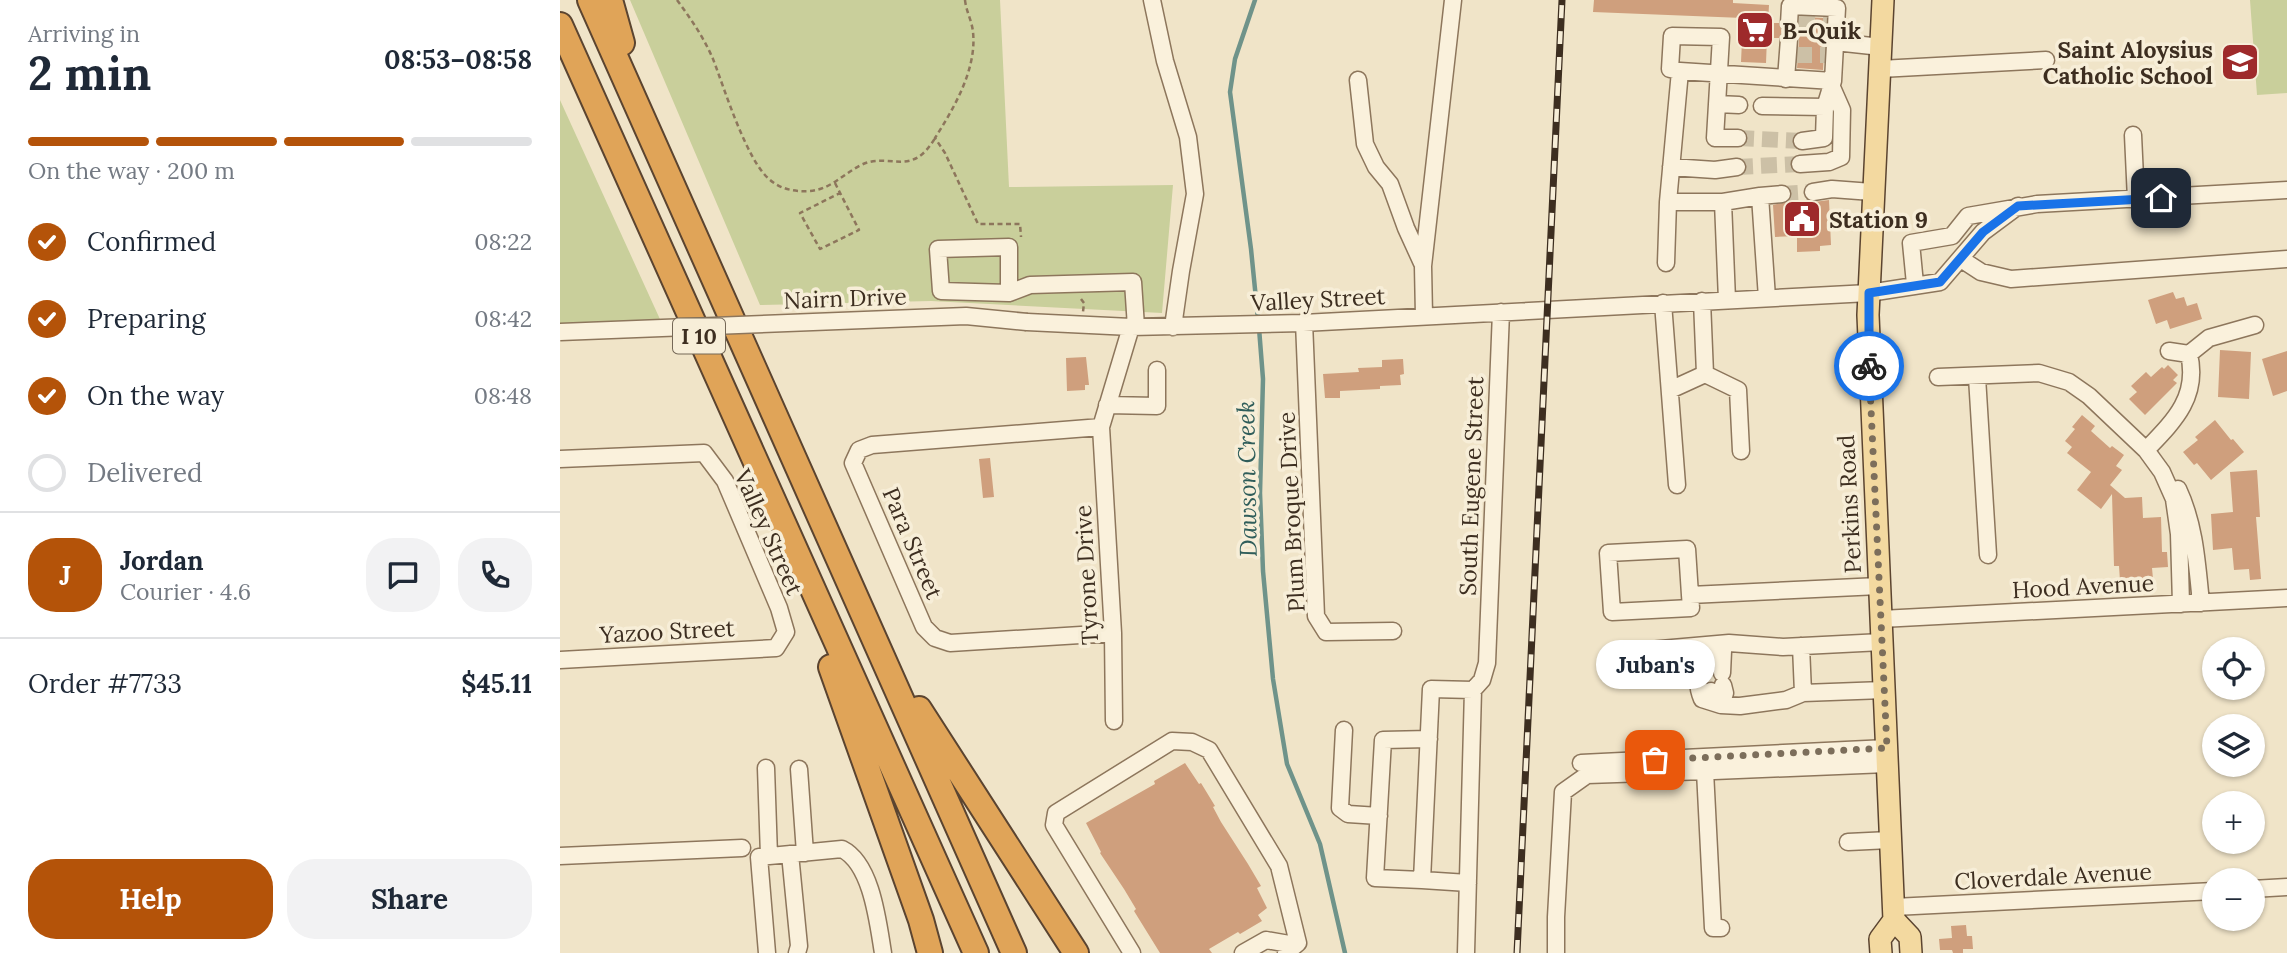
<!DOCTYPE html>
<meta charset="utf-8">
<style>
:root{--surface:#fff;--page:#f2f2f3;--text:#1f2937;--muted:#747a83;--line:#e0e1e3;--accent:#b45309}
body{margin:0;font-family:Lora,serif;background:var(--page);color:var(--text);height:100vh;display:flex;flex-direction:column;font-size:26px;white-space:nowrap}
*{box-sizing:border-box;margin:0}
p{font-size:23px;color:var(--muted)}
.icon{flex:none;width:38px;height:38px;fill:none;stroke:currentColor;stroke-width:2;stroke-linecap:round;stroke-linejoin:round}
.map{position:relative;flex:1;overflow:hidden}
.sheet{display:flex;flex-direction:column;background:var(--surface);width:560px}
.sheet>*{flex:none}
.tools{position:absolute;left:1642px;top:637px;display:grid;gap:14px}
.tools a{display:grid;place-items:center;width:63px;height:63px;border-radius:50%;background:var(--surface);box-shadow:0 2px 5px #0004;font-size:35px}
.pin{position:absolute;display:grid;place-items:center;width:60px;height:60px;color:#fff;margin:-30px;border-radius:14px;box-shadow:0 4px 10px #0006}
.courier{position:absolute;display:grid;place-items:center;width:70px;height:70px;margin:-35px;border:5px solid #1a73e8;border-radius:50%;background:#fff;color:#222;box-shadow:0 2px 9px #0007}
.bubble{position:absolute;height:49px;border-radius:24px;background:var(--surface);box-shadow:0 2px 5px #0004;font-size:23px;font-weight:700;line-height:49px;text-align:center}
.overview em{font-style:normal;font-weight:700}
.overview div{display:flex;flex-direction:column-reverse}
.overview{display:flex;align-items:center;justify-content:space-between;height:119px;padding:0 28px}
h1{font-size:46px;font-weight:700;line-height:52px}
.bar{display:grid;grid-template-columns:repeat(4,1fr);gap:10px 7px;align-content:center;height:84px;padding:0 28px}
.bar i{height:9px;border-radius:5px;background:var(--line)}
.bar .selected{background:var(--accent)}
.bar p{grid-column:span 4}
.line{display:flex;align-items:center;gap:18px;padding:0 28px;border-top:2px solid var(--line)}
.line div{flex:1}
.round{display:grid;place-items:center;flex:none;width:74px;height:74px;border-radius:28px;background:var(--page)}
ol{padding:0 28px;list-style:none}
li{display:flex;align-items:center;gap:21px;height:77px}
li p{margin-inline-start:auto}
li .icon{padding:7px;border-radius:50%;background:var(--accent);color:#fff;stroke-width:4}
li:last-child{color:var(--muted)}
li i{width:38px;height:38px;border:4px solid var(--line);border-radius:50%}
.button{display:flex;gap:14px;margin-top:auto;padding:14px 28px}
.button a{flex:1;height:80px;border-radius:28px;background:var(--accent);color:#fff;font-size:28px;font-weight:700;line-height:80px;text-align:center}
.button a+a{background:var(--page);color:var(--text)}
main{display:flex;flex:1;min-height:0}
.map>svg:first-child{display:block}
</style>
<main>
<section class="sheet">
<div class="overview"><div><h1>2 min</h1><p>Arriving in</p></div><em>08:53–08:58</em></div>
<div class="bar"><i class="selected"></i><i class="selected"></i><i class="selected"></i><i></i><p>On the way · 200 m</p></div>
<ol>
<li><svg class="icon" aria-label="check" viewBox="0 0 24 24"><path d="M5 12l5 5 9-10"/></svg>Confirmed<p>08:22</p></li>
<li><svg class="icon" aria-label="check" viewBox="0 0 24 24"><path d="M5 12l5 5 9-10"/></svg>Preparing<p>08:42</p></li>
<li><svg class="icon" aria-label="check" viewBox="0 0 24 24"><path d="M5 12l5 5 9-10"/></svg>On the way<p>08:48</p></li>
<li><i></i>Delivered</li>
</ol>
<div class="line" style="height:126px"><b class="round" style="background:var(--accent);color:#fff">J</b><div><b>Jordan</b><p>Courier · 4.6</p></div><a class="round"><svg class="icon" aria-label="chat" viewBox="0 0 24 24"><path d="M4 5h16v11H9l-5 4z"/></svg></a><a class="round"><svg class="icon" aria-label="phone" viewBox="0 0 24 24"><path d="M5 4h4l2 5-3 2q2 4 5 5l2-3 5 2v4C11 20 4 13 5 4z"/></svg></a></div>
<div class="line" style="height:91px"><div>Order #7733</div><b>$45.11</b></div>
<div class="button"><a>Help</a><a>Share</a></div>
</section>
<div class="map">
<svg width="1727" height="953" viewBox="0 0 1727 953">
<rect width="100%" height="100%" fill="#f0e4c8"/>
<path fill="#c9cf9b" d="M70,0h370l9,187 164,-2 -11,128 -231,-12 -171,4z
M1690,0h37v93l-30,2z
M0,100l104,228 -104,5z"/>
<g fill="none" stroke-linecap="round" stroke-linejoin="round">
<path stroke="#6f938a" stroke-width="4.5" d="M695,0l-20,59 -5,33 21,157 7,70
M699,328l4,51 -3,114 3,78 10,108 14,85 33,80 25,109"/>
</g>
<path fill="#cf9f7d" d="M1034,0h139v3l36,2 -1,18h11l3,9 -3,6h-12l-1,25 -25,-1 2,-44 -150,-6z
M1240,17l26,1 -3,52 -26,-2 2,-28 -3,-9 3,-6z
M1247,200l7,2 15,-2 2,45 -11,1v5l-23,1v-16l-22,1 -2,-32 16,-4z
M1613,292l3,7 8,-2 3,9 10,-3 5,16 -32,10 -3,-9 -11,4 -8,-24z
M1660,350l31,2 -2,47 -31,-2z
M1727,351v40l-14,5 -11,-37z
M526,357l3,28h-4v5l-18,1 -1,-33z
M843,359l1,15 -4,1 1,10 -21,1v3l-40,2v7h-15l-2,-24 36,-2 -1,-4 24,-1v-7z
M1608,365l10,10 -5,5 4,3 -32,32 -16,-16 8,-7 -6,-6 15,-14 5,5 11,-10 2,2z
M1522,415l13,11 -4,5 19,17 2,-2 12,9 -8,11 6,4 -12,15 15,13 17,-1 1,21 18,-1 1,35h5l1,15 -16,1 1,11 -33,2 -1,-15h-5l-2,-72 -11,15 -24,-19 14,-18 -24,-19 5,-6 -7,-6 10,-12 -3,-2z
M1655,420l16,20 2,-1 11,13 -33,28 -14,-17 -3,2 -11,-13 15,-12 -3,-3z
M430,458l4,39 -11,1 -4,-39z
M1697,470l3,47h-4l5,62 -11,1 -1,-11 -15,1 -2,-22 -19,2 -2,-36 22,-2 -3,-40z
M625,763l14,21 2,-1 14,23 -2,1 8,15 27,42 13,22 -4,2 10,20 -9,7 4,6 -22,13 -2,-2 -29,17 3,4h-52l-26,-42 2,-2 -12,-20 -24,-36 1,-1 -15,-29 69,-39 -1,-3z
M1406,925l1,11h5l1,13h-10v4h-10l-1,-3h-12l-1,-11 13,-1 -1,-12z"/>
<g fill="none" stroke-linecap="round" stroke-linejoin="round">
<path stroke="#ccc0a6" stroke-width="16" stroke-dasharray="16 8" stroke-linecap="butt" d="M1239,19l32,2
M1236,55h33
M1178,138l64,3
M1177,167l63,-3
M1222,194l31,-2"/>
<defs>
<path id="minor" d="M592,0l13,61 23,76 7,57 -14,77 -8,56
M1229,24l1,-18 47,2 -4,73 -8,26 -1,31 -22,3
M1275,42l46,5
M1320,69l166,-9
M1120,71l-10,-2 2,-33 49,1 -6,101h23
M1226,79l3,-40
M798,80l7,64 11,23 14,17 16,44 16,35
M1157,104l22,1
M1202,106l63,1
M1573,135l3,64
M1240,164l29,-2 12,-5 1,-47 -11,-25
M1111,167l44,3 22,-3
M1253,192l19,-3 40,3
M1200,196l22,-2
M1163,202l37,-6 7,102
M1401,259l20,13 30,7 276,-20
M1106,263l2,-61
M1355,284l-4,-41 41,-7 16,-20 69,-12 250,-14
M449,293v-46l-71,2 3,42 68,2 21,-8 103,-3 3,45
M1167,300l-4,-98h-55l12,-131 153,10
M1103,303l14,182
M864,316l-1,-50 30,-266
M467,322l104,5
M744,322l12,294 10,16 67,-1
M1609,351l20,3 20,-16 46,-13
M1145,374l33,16 3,61
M1378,377l101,-4 30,9 20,14 57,54 16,22 12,27 5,35 2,70
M1417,377l11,178
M1110,390l35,-16 -3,-73
M547,405l50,1v-36
M541,427l12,206 1,88
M1586,450c28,-29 53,-53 43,-96
M0,459l144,-6 21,28 54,127 7,24 -10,16 -216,12
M1618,489c17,36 19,75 23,114
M1130,595l-3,-46 -79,4 4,59 79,-4 -1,-13 189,-9
M1321,619l406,-21
M553,633l-163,10 -15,-5 -11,-11 -71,-164 6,-13 13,-5 229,-18 30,-100 172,-4 566,-30 71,-11 43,-50 35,-26
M1241,646l2,47
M1078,651l91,-8 54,4 99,-5
M1163,651c-20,11 -31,24 -21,48l19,6 4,-12 -2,-8
M1162,673l1,-22
M1151,691l3,10 7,4 19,1 46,-6 17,-7 81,-3
M784,730l-4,78 8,6 31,2
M1021,763l306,-15
M206,768l3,88
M239,769l6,84
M1154,771l173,-7
M1288,842l42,-2
M230,854l9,92 -2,7
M0,856l182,-8
M862,880l-47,-2 8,-138 46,-1
M908,883l-46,-3 9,-191 42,1
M1692,889l35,-2
M1334,907l320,-16
M207,953l-8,-96 83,-8c30,15 36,74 41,104
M572,953l-78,-128 2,-12 116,-72 20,1 17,8 70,116 19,77 -12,10
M683,953l23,-13 29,5
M906,953l7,-263 9,-10 5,-17 14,-351
M996,953v-36l7,-125 24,-17 118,-4 8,157h8"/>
<path id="major" d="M1334,920l16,17 1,16
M1321,953l-1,-14 14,-19 -26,-605 15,-315"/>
<path id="highway" d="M30,0l424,953
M50,0l12,43
M0,25l416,928
M271,667l90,253 9,33
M359,709l157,244"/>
</defs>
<use href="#minor" stroke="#8d765c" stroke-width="19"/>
<use href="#major" stroke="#5b4430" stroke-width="24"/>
<use href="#highway" stroke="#5b4430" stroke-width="28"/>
<path stroke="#8d765c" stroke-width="2.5" stroke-dasharray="5 3.5" stroke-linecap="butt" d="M117,0c14,19 27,38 36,59 12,31 33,100 56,120 11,10 25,13 40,12 21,-1 34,-17 52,-26 29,-14 50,14 74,-27
M405,0c1,11 7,21 8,32 4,37 -19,76 -38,106l10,15 33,71h42l1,13
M275,183l24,47 -39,19 -20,-36 40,-20
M521,299l3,4 -1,9"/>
<use href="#minor" stroke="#faf1dc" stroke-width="16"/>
<use href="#major" stroke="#f3d9a0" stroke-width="21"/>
<use href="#highway" stroke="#e0a458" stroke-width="24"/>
<defs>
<path id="rail" d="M957,953l45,-953"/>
</defs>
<use href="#rail" stroke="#3d2e20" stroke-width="7"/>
<use href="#rail" stroke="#f7eed8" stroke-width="4.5" stroke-dasharray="13" stroke-linecap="butt"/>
<defs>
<path id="minor-bridge" d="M0,332l406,-16 61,6"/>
</defs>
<use href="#minor-bridge" stroke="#8d765c" stroke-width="19" stroke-linecap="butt"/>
<use href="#minor-bridge" stroke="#faf1dc" stroke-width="16"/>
</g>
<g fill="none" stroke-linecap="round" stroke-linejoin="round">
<path stroke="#7c6e5b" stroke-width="7" stroke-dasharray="0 12.6" d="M1095,760l232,-12 -18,-382"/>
<path stroke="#1a73e8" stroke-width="9" d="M1309,366v-73l71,-11 43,-50 35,-26 143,-8"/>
</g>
<defs>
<symbol id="supermarket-square" viewBox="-11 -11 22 22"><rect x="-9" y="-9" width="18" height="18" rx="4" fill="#9e2a2b" stroke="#f7eed8"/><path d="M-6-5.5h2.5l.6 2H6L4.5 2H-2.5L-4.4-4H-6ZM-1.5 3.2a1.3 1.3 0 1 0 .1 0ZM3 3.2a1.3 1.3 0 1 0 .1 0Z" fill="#fff"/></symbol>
<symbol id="school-square" viewBox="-11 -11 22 22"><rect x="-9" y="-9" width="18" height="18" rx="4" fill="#9e2a2b" stroke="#f7eed8"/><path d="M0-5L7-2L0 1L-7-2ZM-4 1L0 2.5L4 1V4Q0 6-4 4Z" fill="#fff"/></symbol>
<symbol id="civic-square" viewBox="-11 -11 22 22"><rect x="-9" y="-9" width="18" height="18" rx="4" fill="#9e2a2b" stroke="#f7eed8"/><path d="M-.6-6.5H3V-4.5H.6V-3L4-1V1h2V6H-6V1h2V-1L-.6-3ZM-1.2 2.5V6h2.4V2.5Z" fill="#fff"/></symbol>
</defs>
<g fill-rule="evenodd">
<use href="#supermarket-square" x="1173" y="8" width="44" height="44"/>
<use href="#school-square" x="1658" y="40" width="44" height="44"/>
<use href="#civic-square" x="1220" y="197" width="44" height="44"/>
</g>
<g text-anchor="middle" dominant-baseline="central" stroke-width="7" stroke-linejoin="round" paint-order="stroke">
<rect fill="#f7eed8" stroke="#756857" stroke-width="2" x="113" y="318.5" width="52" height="35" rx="5"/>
<g font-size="21" font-weight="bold" fill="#3d2e20">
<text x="139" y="336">I 10</text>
</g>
<g font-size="23" font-weight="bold" fill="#3d2e20" stroke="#f7eed8" text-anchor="start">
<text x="1222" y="30">B-Quik</text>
<text x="1653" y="49" text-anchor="end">Saint Aloysius<tspan x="1653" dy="26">Catholic School</tspan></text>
<text x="1269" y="219">Station 9</text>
</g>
<g font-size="23" fill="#3d2e20" stroke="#f7eed8">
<text transform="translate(285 298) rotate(-2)">Nairn Drive</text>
<text transform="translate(758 299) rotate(-3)">Valley Street</text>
<text transform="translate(911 486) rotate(-88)">South Eugene Street</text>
<text transform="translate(1289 504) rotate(-93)">Perkins Road</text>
<text transform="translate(731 512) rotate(-93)">Plum Broque Drive</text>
<text transform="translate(209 532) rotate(66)">Valley Street</text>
<text transform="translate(353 543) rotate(67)">Para Street</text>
<text transform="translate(526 575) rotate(-93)">Tyrone Drive</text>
<text transform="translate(1523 586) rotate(-3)">Hood Avenue</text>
<text transform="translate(107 631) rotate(-3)">Yazoo Street</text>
<text transform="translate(1493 876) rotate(-3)">Cloverdale Avenue</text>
</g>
<g font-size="24" font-style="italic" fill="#2f5d5a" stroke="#f7eed8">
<text transform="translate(687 479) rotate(-91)">Dawson Creek</text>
</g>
</g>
</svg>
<div class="tools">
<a><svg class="icon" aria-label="locate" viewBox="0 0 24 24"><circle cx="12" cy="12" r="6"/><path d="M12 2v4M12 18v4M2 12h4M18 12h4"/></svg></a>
<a><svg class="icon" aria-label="layers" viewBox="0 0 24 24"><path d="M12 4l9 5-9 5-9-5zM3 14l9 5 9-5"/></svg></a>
<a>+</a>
<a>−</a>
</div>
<div class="pin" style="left:1095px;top:760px;background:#ea580c"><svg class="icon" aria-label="bag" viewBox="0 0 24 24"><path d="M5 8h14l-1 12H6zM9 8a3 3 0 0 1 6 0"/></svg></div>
<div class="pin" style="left:1601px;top:198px;background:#1f2937"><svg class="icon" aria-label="home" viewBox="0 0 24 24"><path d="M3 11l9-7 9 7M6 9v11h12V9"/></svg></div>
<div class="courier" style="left:1309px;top:366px"><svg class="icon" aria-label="bike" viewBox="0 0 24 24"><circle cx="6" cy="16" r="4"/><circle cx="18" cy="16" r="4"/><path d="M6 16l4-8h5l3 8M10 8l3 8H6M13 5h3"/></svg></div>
<div class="bubble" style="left:1036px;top:640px;width:119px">Juban's</div>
</div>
</main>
